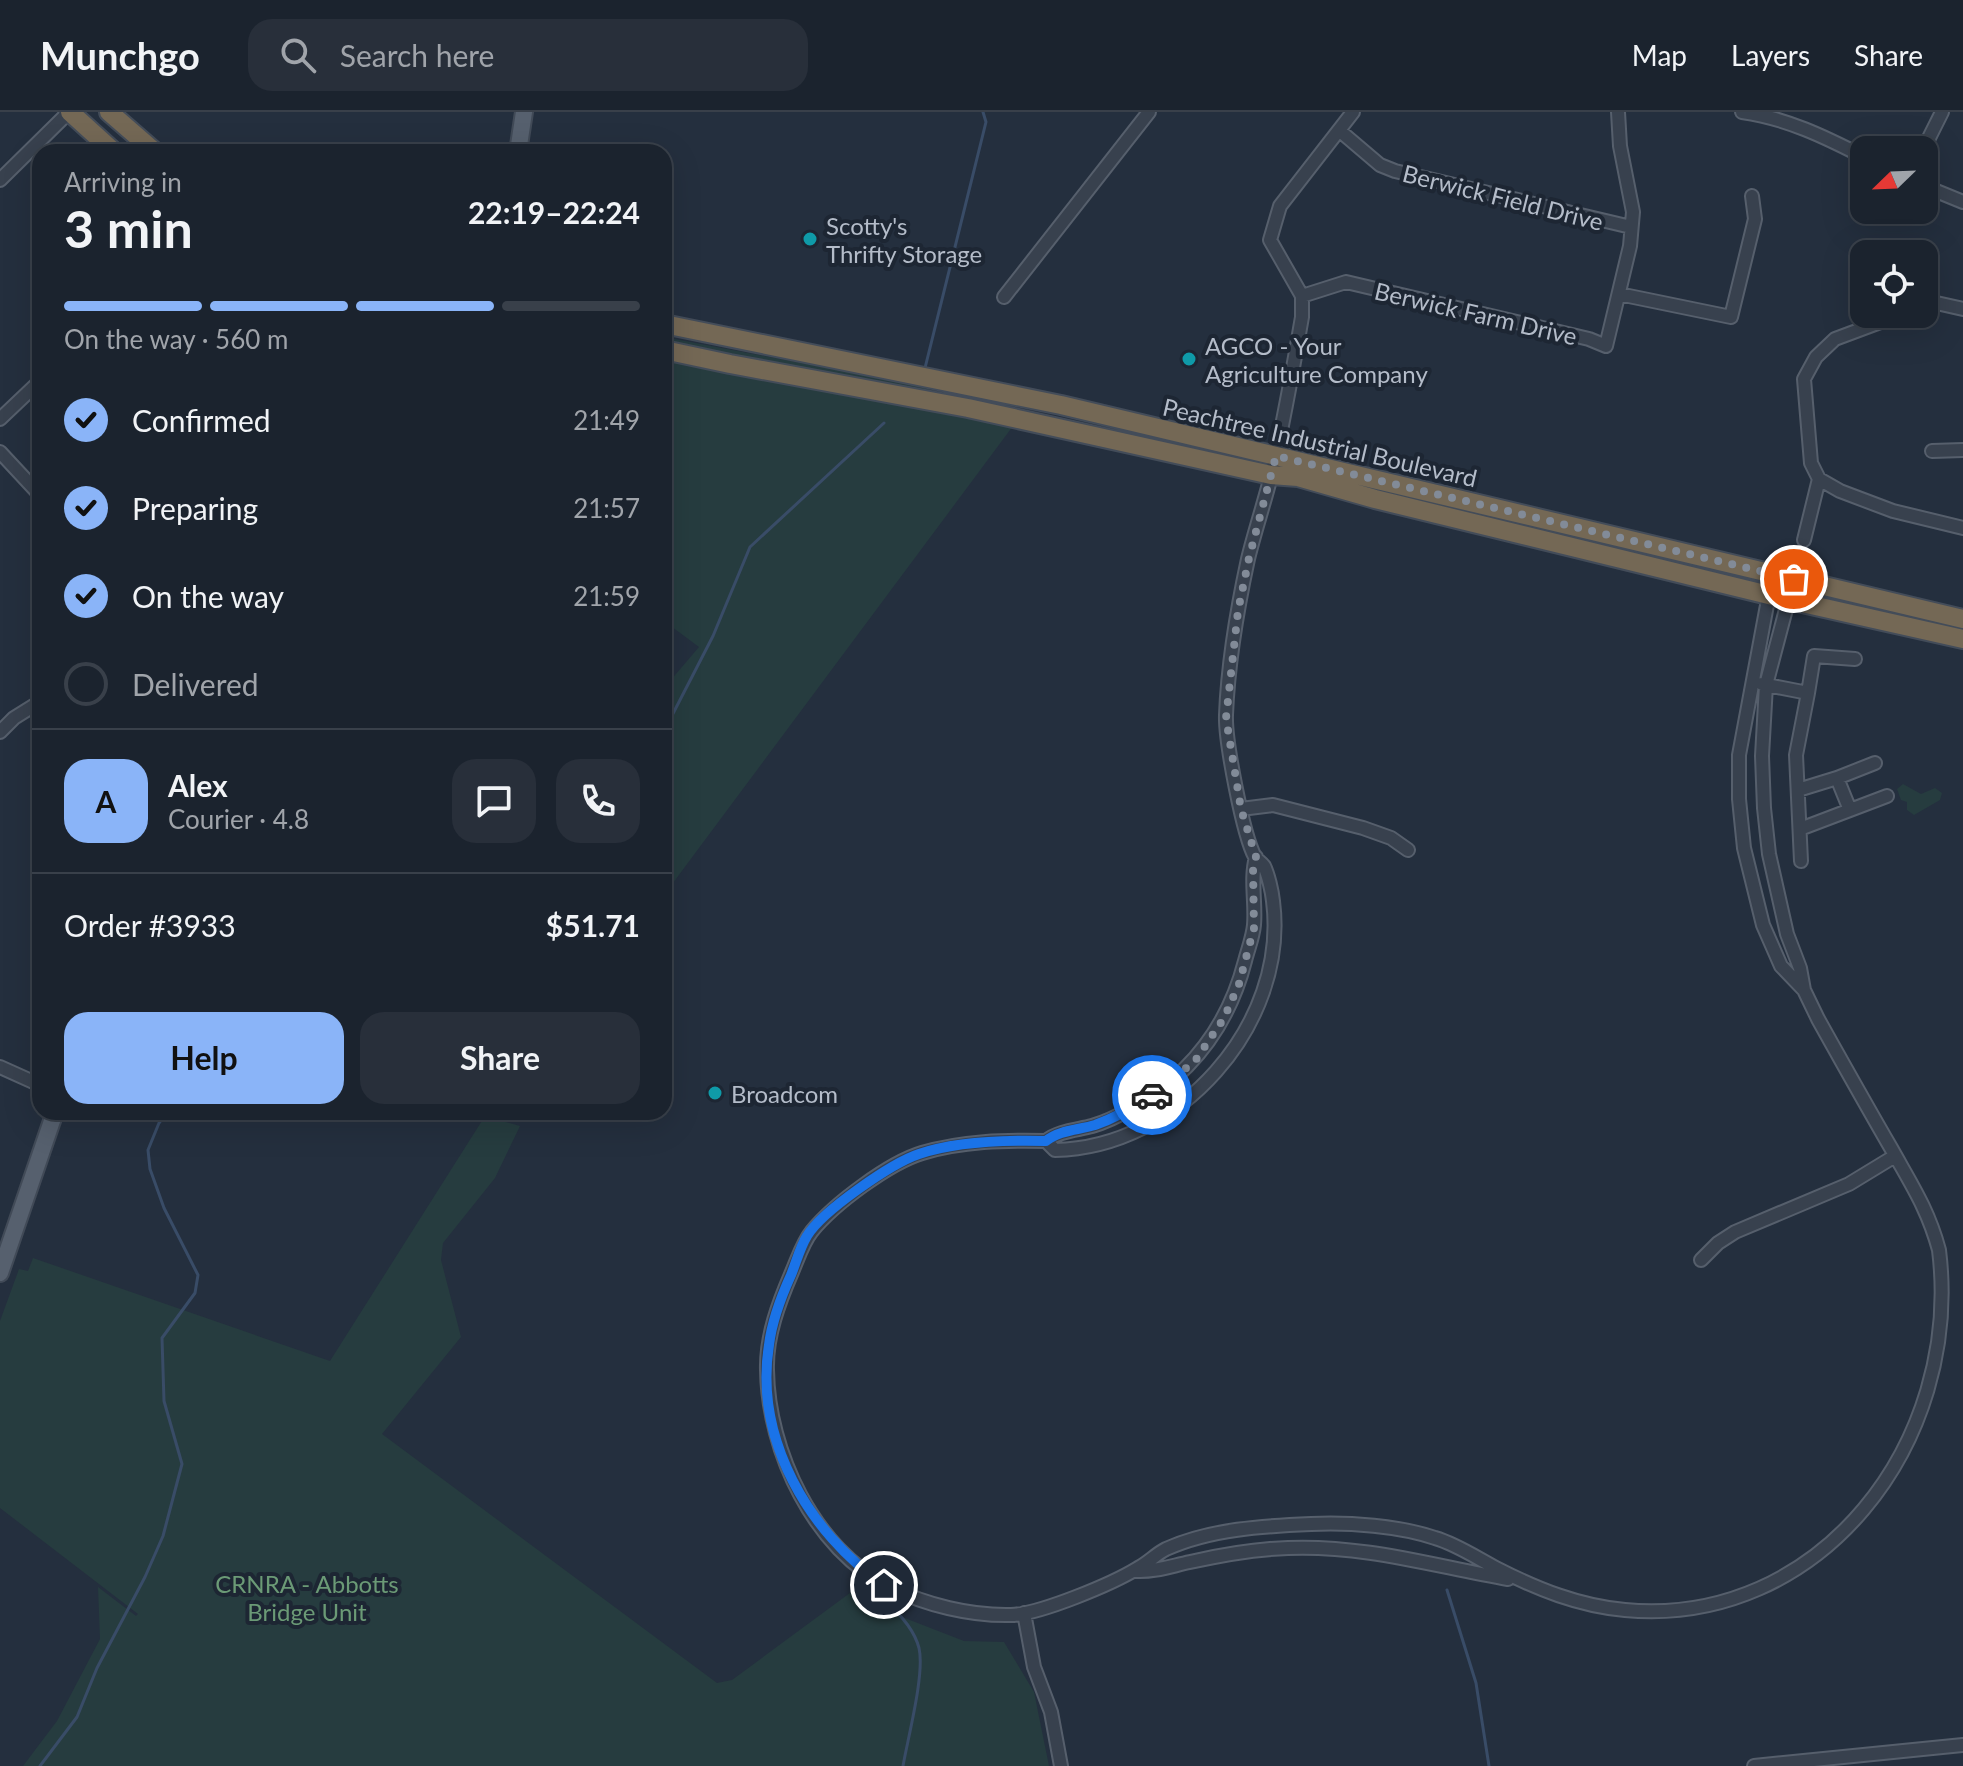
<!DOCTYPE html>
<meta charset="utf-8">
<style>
:root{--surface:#1b232e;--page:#282f3a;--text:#f1f3f6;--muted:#a0a4aa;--line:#39404a;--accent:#8ab4f8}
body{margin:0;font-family:Lato,sans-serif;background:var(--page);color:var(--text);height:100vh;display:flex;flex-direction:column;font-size:30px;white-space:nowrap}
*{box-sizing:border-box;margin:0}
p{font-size:26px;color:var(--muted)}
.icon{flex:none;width:44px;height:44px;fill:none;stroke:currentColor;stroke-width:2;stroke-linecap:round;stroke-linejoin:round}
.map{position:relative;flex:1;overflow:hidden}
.panel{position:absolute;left:32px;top:32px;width:640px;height:976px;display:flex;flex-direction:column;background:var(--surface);border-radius:24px;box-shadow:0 8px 32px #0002,0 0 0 2px var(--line)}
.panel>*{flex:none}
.needle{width:52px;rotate:247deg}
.controls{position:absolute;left:1850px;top:24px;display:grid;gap:16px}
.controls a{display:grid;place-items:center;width:88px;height:88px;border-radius:16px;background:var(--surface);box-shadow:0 8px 32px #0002,0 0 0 2px var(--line);font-size:40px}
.pin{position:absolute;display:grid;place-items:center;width:68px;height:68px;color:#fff;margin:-34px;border:4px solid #fff;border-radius:50%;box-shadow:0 2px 8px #0007}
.courier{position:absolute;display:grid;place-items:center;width:80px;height:80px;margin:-40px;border:6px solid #1a73e8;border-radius:50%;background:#fff;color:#222;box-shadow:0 2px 10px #0007}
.overview em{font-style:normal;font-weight:700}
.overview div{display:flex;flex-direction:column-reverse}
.overview{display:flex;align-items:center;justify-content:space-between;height:136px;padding:0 32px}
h1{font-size:52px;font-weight:700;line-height:60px}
.bar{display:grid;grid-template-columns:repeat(4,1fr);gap:12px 8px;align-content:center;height:96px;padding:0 32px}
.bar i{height:10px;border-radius:6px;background:var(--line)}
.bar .current{background:var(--accent)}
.bar p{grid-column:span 4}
.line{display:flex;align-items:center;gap:20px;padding:0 32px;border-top:2px solid var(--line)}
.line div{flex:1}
.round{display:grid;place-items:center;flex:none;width:84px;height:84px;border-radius:24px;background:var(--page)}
ol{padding:0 32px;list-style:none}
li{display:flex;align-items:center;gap:24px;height:88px}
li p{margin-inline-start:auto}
li .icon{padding:8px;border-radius:50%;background:var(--accent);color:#111;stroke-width:4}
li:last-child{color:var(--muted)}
li i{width:44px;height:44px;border:4px solid var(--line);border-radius:50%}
.primary-button{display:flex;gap:16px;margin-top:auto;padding:16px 32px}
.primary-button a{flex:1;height:92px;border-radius:24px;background:var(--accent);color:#111;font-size:32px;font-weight:700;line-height:92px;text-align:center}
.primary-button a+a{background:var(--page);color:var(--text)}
header{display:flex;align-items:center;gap:48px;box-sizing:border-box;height:112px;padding:0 40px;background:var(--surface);border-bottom:2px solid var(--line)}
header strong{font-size:38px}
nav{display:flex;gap:44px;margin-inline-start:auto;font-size:28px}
.search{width:560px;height:72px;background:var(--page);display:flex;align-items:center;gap:20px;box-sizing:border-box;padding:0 28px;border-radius:24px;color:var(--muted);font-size:30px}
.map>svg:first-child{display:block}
</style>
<header>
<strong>Munchgo</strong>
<div class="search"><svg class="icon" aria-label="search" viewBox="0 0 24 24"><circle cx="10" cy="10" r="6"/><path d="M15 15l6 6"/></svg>Search here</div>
<nav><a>Map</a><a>Layers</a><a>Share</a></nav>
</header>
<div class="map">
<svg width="1963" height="1654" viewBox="0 0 1963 1654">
<rect width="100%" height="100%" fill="#242f3e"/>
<path fill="#263c3f" d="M664,225l249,47 106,34 -355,477v-207l35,-41 -35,-26z
M1903,672l18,10 14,-6 7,5 -2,7 -26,15 -7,-5v-8l-6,-2 -4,-11z
M485,1004l35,10 -25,52 -52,65 -2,17 20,77 -79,97 335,249 15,-3 122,-90 25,18 85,33 40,1 30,50 15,74h-1026l34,-45 43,-82 -2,-52 38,29 2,-2 -138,-106v-187l19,-52 9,2 5,-13 297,103z"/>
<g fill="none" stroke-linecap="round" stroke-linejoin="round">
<path stroke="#394c67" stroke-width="3" d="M925,256l61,-246 -3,-10
M664,619l49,-95 37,-89 134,-124
M1447,1478l29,93 13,83
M886,1490c14,12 28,27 33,46 6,26 -11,89 -16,118
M40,1654l37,-49 20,-49 48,-91 18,-41 19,-72 -18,-63 -2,-63 33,-45 3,-18 -34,-67 -14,-39 -2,-19 11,-27 8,-11"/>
<defs>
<path id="minor" d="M1742,0c44,6 83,25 122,45
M1340,19l40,34 15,6 236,56
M1923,38l19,-38
M0,68l69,-68
M1924,74l39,16
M1619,182l112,23 24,-98 -3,-23
M1302,184l44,-14 243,57 17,7 24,-100 3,-34 -13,-66 -2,-34
M1004,185l145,-185
M1924,193l8,-3 31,7
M1902,202l-67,25 -19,18 -12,22 7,84 8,16 21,12 53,20 70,17
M0,307l40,-38
M1932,339l31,-1
M0,340l40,43
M1804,428l15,-61
M1773,461l-34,182v44l5,49 19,77 18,41 23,24
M1762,572l46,9 6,-37 41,3
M0,620l14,-14 24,-15
M1837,666l38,-15
M1798,678l39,-12 13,32
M1241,697l32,-4 90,23 28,10 17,12
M1800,717l87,-33
M1256,745c-6,22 0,46 -2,68 -1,12 -6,24 -9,36 -17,66 -54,114 -113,147 -12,7 -26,14 -40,18 -15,4 -34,5 -46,15 -41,-1 -84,0 -124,12 -33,10 -88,51 -110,78 -9,11 -14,27 -20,41 -13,30 -26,64 -25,98 1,81 47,180 123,217 35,18 81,29 121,28 29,-1 101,-31 127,-47 10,-5 18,-14 28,-19 44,-20 98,-23 145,-25 37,-2 89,2 124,14 21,6 42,20 61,30 41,21 83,38 129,42 194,18 338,-167 314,-360 -11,-41 -28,-66 -48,-102 -25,-43 -49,-86 -73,-129l-14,-29 -4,-22 -13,-34 -18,-80 -5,-46 -2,-52 4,-71 28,-106
M1801,749l-5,-106 12,-62
M0,955l40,18
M1046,1029l9,9c123,-2 234,-125 218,-249 -1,-10 -5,-27 -9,-35 -3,-4 -7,-6 -9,-9 -12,-22 -30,-117 -29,-142 2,-52 11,-105 22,-156 7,-29 17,-58 24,-87 12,-51 21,-103 30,-155v-21l-32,-56 10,-34 73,-94
M1701,1148l17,-17 17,-11 114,-48 46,-28
M1136,1459c19,1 35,-5 54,-9 31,-7 66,-13 98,-14 77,-3 145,18 220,31
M1024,1501l10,54 17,45 10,54
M1754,1654l209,-21"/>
<path id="major" d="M518,40l6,-40
M0,1161l55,-161"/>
<path id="highway" d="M70,0l44,40
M109,0l46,40
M664,212l397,81 902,214
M664,238l66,14 238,44 303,67 27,2 77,22 414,101 174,39"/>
</defs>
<use href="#minor" stroke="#565f6c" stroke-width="16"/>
<use href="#major" stroke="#414a57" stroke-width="20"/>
<use href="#highway" stroke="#434c59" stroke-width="22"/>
<use href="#minor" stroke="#38414e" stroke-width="12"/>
<use href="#major" stroke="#56606e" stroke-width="16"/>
<use href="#highway" stroke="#746855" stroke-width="18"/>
</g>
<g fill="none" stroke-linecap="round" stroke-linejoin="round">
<path stroke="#828b98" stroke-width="8" stroke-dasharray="0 14.4" d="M1152,983l43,-34 29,-43 15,-34 15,-56 -1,-61 3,-10 -15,-48 -15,-91 12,-107 11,-53 27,-102 518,123"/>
<path stroke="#1a73e8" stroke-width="10" d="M884,1473c-75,-52 -130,-146 -115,-240 3,-25 12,-48 22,-70 5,-12 9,-28 16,-39 15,-25 85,-73 112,-82 38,-13 88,-14 127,-13 13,-11 33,-11 49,-16 20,-7 39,-18 57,-30"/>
</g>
<g fill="#0f9aa8" stroke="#1d2633" stroke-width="3">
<circle cx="810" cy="127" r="8"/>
<circle cx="1189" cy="247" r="8"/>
<circle cx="715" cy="981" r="8"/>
</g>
<g text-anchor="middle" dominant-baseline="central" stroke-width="8" stroke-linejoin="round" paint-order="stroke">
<g font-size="24" fill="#b4bcc9" stroke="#1d2633">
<text transform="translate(1503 85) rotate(14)">Berwick Field Drive</text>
<text transform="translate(1476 201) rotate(13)">Berwick Farm Drive</text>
<text transform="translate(1320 330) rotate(13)">Peachtree Industrial Boulevard</text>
</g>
<g font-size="24" fill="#b4bcc9" stroke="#1d2633" text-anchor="start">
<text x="826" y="113">Scotty's<tspan x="826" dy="28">Thrifty Storage</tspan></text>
<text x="1205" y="233">AGCO - Your<tspan x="1205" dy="28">Agriculture Company</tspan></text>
<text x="731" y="981">Broadcom</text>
</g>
<g font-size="24" fill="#6b9a76" stroke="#1d2633">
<text x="307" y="1471">CRNRA - Abbotts<tspan x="307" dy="28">Bridge Unit</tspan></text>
</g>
</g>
</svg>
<div class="controls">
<a><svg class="needle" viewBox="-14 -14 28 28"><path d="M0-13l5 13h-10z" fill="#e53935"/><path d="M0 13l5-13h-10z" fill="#a0a4aa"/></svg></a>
<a><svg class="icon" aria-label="locate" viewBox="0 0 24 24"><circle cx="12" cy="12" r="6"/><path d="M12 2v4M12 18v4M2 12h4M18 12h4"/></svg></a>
</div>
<div class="pin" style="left:1794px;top:467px;background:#ea580c"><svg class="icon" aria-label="bag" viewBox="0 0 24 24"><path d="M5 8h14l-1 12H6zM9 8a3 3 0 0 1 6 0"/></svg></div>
<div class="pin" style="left:884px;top:1473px;background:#1f2937"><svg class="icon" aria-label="home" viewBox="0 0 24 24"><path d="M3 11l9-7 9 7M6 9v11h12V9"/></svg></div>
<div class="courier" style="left:1152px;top:983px"><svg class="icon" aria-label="car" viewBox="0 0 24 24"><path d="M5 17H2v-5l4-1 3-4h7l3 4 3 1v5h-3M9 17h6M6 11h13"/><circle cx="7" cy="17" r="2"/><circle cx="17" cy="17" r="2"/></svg></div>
<section class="panel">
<div class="overview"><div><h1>3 min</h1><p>Arriving in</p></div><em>22:19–22:24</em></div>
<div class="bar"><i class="current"></i><i class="current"></i><i class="current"></i><i></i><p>On the way · 560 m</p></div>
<ol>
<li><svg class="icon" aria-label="check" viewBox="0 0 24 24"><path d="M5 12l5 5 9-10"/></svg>Confirmed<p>21:49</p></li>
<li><svg class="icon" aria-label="check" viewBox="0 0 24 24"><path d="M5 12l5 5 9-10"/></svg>Preparing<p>21:57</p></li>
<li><svg class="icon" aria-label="check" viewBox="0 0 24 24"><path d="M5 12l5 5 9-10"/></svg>On the way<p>21:59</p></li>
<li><i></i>Delivered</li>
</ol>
<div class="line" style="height:144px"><b class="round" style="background:var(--accent);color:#111">A</b><div><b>Alex</b><p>Courier · 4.8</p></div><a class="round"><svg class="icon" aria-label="chat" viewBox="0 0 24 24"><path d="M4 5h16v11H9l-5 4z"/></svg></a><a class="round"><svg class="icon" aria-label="phone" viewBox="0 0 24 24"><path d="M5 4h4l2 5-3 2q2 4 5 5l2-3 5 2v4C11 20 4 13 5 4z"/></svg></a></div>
<div class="line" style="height:104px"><div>Order #3933</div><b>$51.71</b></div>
<div class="primary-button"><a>Help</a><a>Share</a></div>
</section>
</div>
